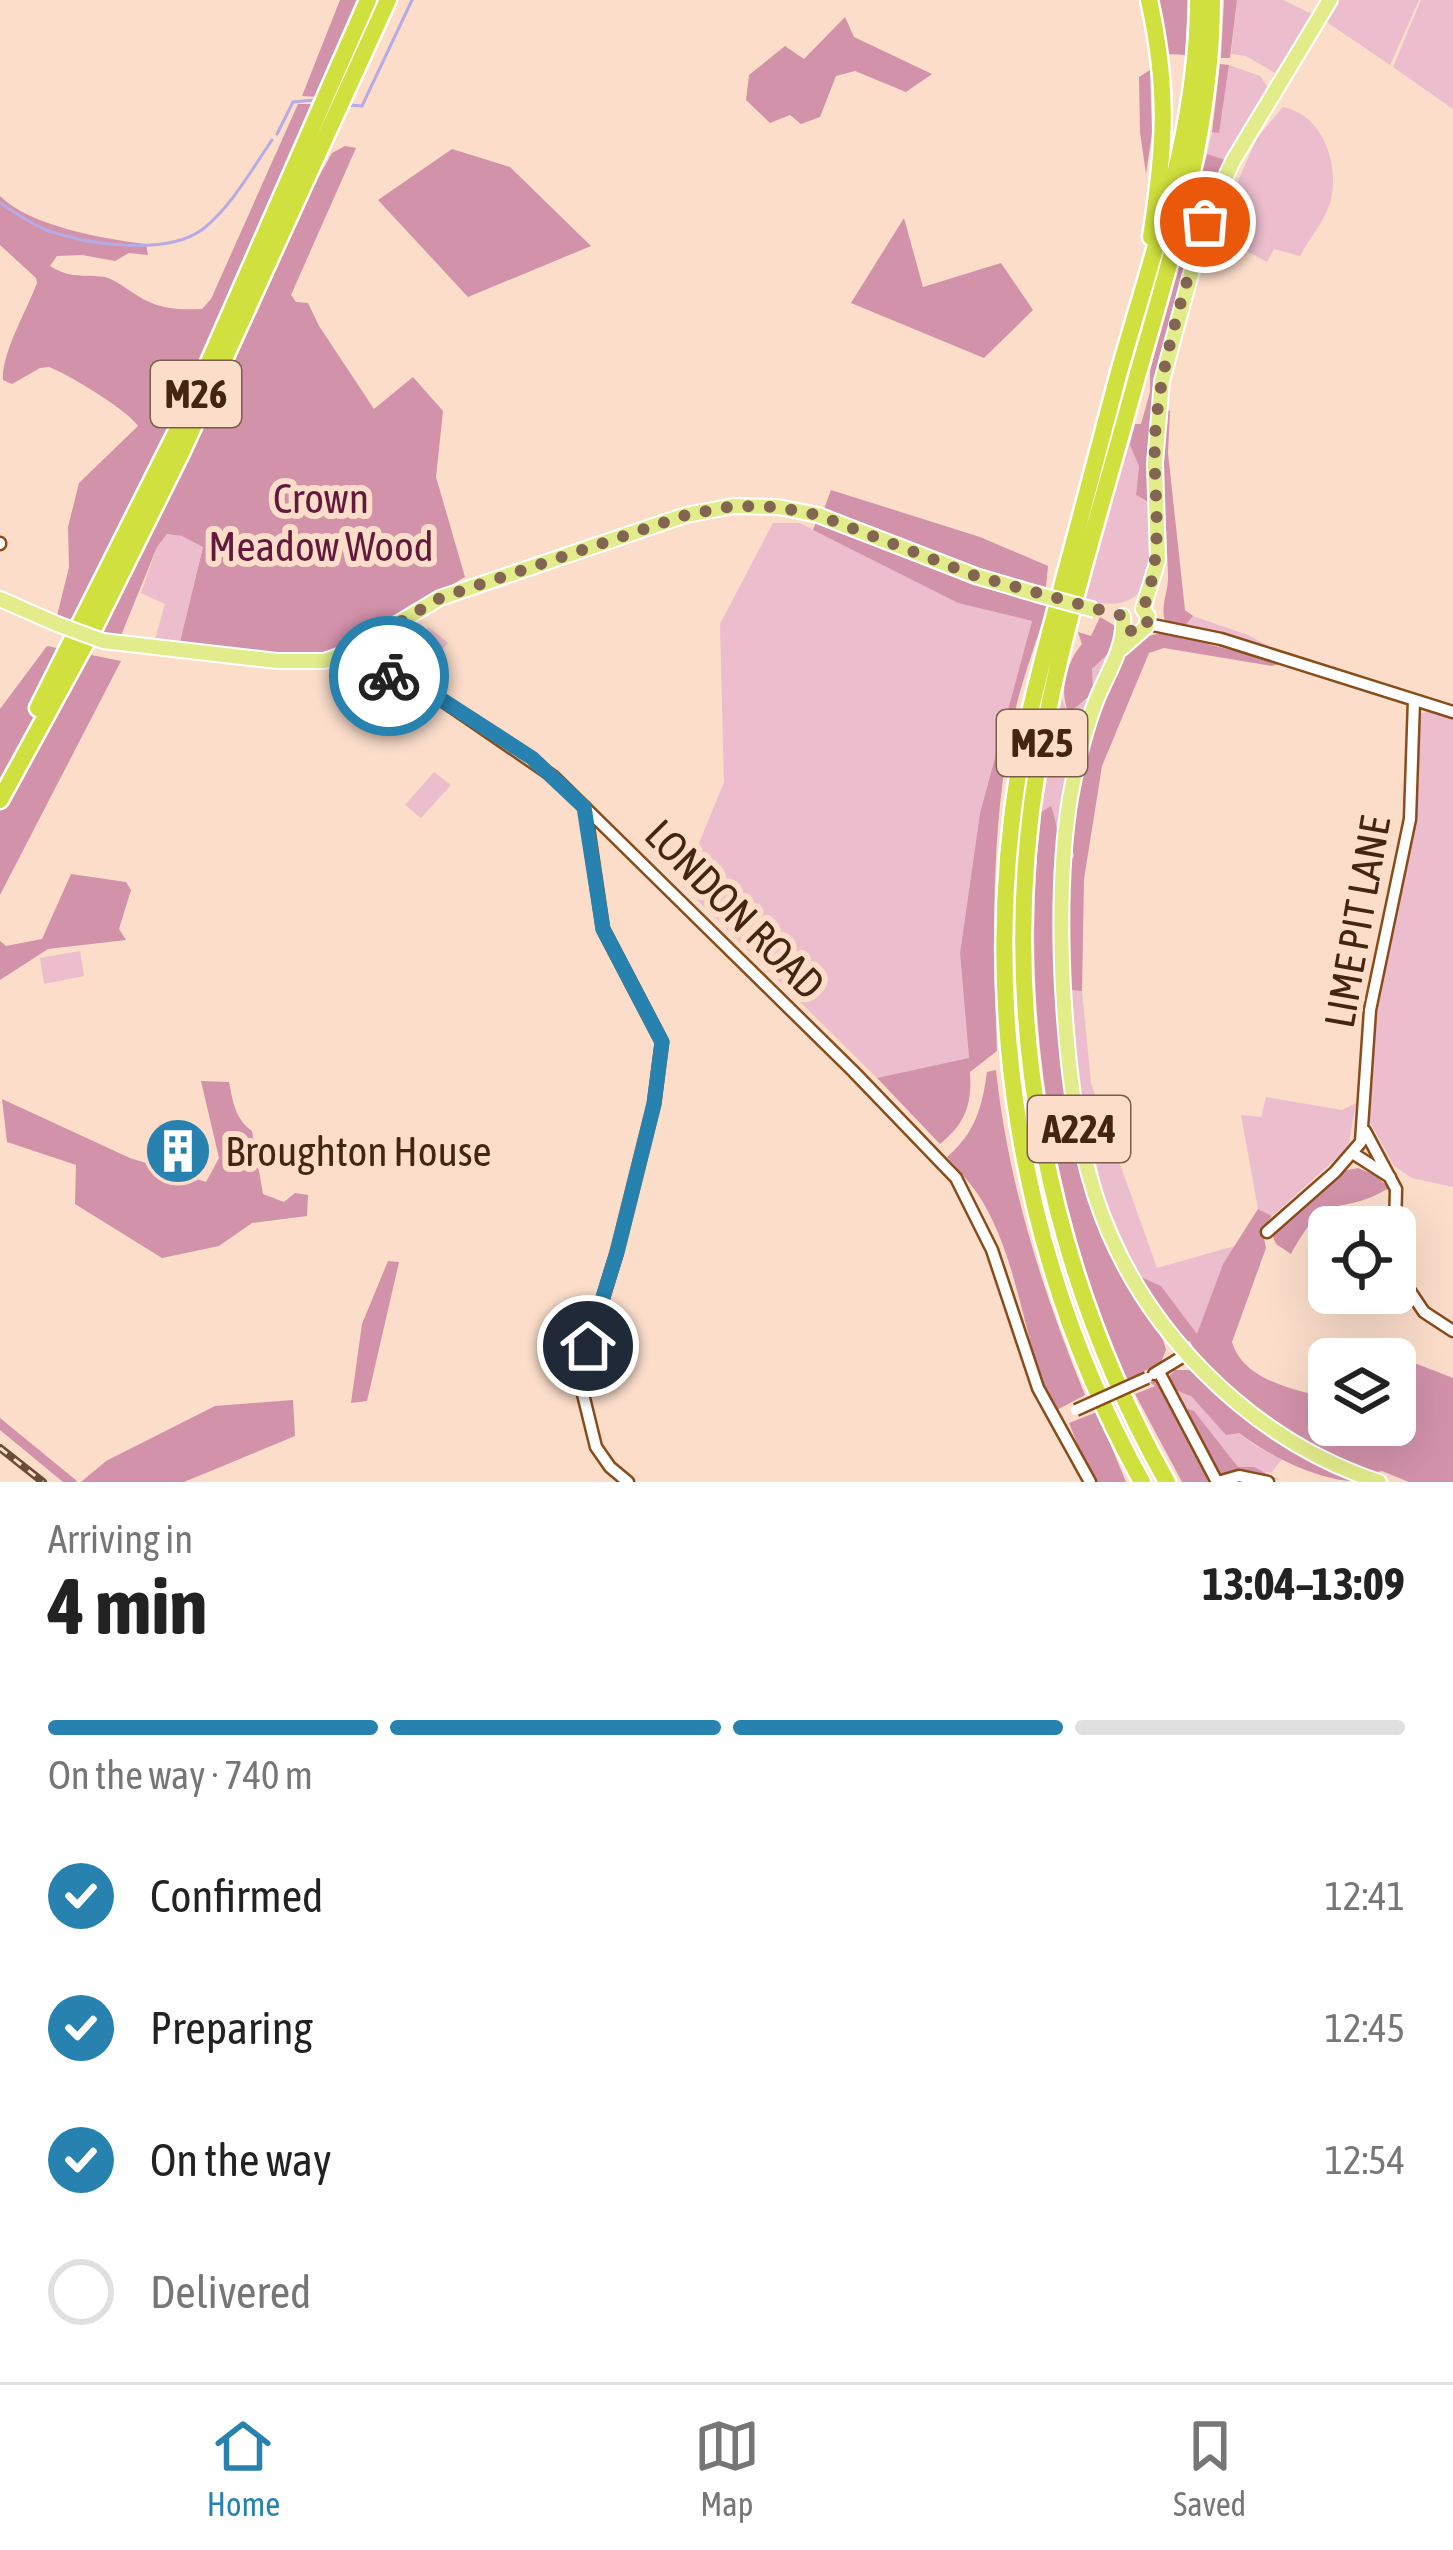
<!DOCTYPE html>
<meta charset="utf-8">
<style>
:root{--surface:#fff;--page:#f6f6f6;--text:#222;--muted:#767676;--line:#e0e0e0;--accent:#2782af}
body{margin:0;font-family:"Asap Condensed",sans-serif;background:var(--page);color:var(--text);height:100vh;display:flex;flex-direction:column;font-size:45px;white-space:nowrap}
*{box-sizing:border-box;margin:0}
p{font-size:39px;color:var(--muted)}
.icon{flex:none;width:66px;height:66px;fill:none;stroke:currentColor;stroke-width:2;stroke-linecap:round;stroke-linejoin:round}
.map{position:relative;height:1482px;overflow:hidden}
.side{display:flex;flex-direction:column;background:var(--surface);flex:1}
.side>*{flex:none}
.controls{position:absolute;left:1308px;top:1206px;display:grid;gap:24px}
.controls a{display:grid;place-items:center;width:108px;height:108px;border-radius:18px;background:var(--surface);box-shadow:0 12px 48px #0002;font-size:60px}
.pin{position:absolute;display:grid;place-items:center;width:102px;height:102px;color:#fff;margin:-51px;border:6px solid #fff;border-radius:50%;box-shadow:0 3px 12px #0007}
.courier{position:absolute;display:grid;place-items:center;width:120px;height:120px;margin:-60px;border:9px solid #2782af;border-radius:50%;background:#fff;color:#222;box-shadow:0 3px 15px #0007}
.head em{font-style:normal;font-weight:700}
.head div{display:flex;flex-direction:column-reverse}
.head{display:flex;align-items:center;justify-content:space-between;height:204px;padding:0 48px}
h1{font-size:78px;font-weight:700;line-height:90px}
.bar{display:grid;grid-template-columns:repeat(4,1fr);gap:18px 12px;align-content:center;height:144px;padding:0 48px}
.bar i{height:15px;border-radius:9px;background:var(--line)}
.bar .on{background:var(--accent)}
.bar p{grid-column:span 4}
ol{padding:0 48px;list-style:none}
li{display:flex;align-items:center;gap:36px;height:132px}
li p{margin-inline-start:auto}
li .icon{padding:12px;border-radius:50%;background:var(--accent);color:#fff;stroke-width:4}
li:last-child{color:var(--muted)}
li i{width:66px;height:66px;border:6px solid var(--line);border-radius:50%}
.tab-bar{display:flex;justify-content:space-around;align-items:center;height:168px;border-top:3px solid var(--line);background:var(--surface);font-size:33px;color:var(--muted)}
.tab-bar a{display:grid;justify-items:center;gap:6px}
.tab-bar .on{color:var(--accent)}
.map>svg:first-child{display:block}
</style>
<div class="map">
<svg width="1453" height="1482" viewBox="0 0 1453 1482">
<rect width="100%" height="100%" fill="#fbddca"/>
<path fill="#ebbdcd" d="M1237,0h46l29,14 -37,59 -29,-17 -15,-2z
M1337,0h82l-29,65 -65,-44z
M1421,0h32v109l-60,-42z
M1229,65l31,11 10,14 -44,70 -19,-6 5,-22h7z
M1283,107c44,8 61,70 43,106 -7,15 -18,28 -26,43l-26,-7 -7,13 -37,-20 -7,-27 34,-77z
M1135,424l4,41 -3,30 16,9c1,52 7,118 -68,95z
M773,523h27l158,80 74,18 -52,192 -20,140 9,106 -92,19 -195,-193 42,-103 -4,-158z
M167,534l15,2 21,10 -24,100 -25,-3 11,-39 -24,-11 16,-46z
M1193,616l55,19 36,19 -100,-27z
M429,627l19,16 -24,28 -15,-7 8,-14 -8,-5z
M1109,655l-35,91 -16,93 -8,-32 -9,5 21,-113 3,8 22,-7c3,-18 1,-39 22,-45z
M1432,709l21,8v470l-41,-9 -18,-12 -24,-44 8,-124 40,-197 1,-86z
M434,772l17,13 -30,33 -16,-13z
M80,951l4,25 -40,8 -4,-26z
M1069,990l13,1 9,92 66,185 78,-22 -12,18 -26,71 -36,-49 -22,-10 -34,-75 -27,-118z
M1266,1097l76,13 14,-7 -8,45 -76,68 -14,-7 -17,-94 20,2z
M1171,1388l20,9 65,49 26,13 -11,14 -33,-6c-20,-29 -50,-48 -67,-79z"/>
<path fill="#d292aa" d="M340,0h18l-40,97 -16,-1z
M1157,0h31l-3,55 -18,-1z
M1224,0h13l-7,58h-9z
M845,17l9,20 78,37 -26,18 -51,-21 -19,5 -16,41 -19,7 -11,-9 -20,8 -24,-23 3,-25 36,-29 19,13z
M1220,64l9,1 -10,68 -7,-1z
M1150,70l2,64 -6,40 -6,-42 -1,-55z
M298,104h16l-111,255 -131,267 -16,-6 13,-53 -1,-40 11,-44 59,-57c-9,-15 -70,-52 -89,-59l-9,1 -28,16 -9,-4c-2,-26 24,-70 34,-97l-1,-5 -36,-33v-49c30,30 103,43 146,48l2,11 -19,-2 -14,8 -33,-6 -25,1 -7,10c20,13 33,8 55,11 11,3 23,13 33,19 20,13 41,14 64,13l9,-10z
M345,146l11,2 -65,147 5,7 12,1 11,23 55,83 39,-32 30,34 -7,66 29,100 -124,73 -28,5 -134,-9 24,-99 -21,-11 -15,-2 -10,13 -37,91 -18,-6 112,-225 100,-222 18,-32z
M452,149l58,18 81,79 -123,51 -90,-97z
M1207,154l19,6 -72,243 -2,101 -16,-9 3,-29 -9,-21 5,-21h6l9,-32v-21z
M904,218l19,69 78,-24 32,47 -49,48 -133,-55z
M1164,406l6,5 -2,42 17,157 8,6 -9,11 -19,-6c-5,-16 4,-30 3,-46 -2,-58 -7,-111 -4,-169z
M831,490l149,47 68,29 -2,21 -73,-21 -149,-57z
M816,522l157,63 75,20c-12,38 -27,77 -35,115 -23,109 -20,221 -16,331l-27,21c2,32 -4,51 -30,72l-63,-66 92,-20 -9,-105 20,-140 52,-192 -74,-18 -145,-73z
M1100,617l17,10 -4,22 -21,20 1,24 -24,20c-11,-21 -2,-52 13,-69l-4,-12 13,4z
M1165,633l117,30 -10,3 -108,-18 -15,5 -47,113 -18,113 -2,112 -13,-1 1,-128 4,-6 -3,-9c6,-49 26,-177 67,-206 8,-6 18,-7 27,-8z
M47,646l74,15 -121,234v-186z
M1051,806c15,42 4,93 4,137 -1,65 7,135 20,200 10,48 27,94 51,136 13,23 35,46 40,71l-5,12 -35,19c-76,-179 -107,-378 -85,-569z
M71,874l55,8 5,8 -12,39 7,11 -78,9 -48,31v-39l6,5 36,-7z
M996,1070c12,113 46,220 89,325l-30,16c-33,-68 -35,-154 -78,-218 -9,-13 -20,-24 -30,-36 28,-24 35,-49 40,-85z
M201,1081l28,1c4,20 6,37 23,49l11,63 21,8 11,-9 13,2 -1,21 -55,7 -33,23 -57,12 -87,-54 1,-39 -69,-23 -5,-43 128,59 76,24 13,-24z
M1358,1168l17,7 14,13c-54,32 -60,-3 -98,66l-15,-10 -4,-10 70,-63z
M1258,1209l14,7 -10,13 4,19 -34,94c11,38 62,48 97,56v27h66v-66h-14l5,-7 67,26v104h-44l-27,-11 -9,2c-53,-21 -160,-78 -183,-132l-4,3 -47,-68 22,10 36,48 26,-70z
M388,1261l11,1 -32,139 -16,2 11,-79z
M1175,1370h15l173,112c-43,0 -90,-24 -124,-49l-13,2 -34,-38 -21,-9 -1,-13z
M1156,1381l6,5 51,96h-31l-47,-88 20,-8 -6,-4z
M293,1400l2,36 -111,46h-103l25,-21 109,-55z
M1182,1407l12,4 44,56h16l25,13 -37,-10 -21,5 -6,-3z
M1097,1412l29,70h-31l-5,-6 -21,-53z
M0,1418l77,63 -1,1h-13l-63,-52z"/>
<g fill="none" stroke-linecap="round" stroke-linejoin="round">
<path stroke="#b8aae4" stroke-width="3" d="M349,105l13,1 50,-106
M277,134l16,-32 22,-2
M0,203c15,9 32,22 49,28 41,14 118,25 154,-2 28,-22 49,-60 69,-89"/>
<defs>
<path id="minor" d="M0,544v-1
M1148,624l73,15 232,73
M350,652l14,15 66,25 124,85 299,294 103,107 36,72 46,138 52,94
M585,807l18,122 59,113 -8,62 -37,148 -29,94 -6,44 14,57 14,20 18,15
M1365,1131l31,58 -1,38
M1354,1154l36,23
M1267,1232l68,-60 26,-30 9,-132 40,-191 4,-119
M1395,1269l29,43 29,19
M1159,1372l58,110
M1154,1374l33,-20
M1218,1482l21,-6 29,6"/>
<path id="major" d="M0,599l57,25
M1143,609l15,-49 -3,-97 7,-82 43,-159 28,-61 97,-161
M1123,616c3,31 -16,57 -27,85 -12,31 -20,64 -26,97 -10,62 -10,128 -7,190 4,69 11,141 32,207 43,132 152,243 284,287
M103,641l174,20h47l26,-9 90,-54 246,-83 48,-9 44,1 40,8 158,61 60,18
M1122,648l24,-21 2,-11 -5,-7"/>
<path id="highway" d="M1149,0c20,90 16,148 2,237
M38,708l153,-305 177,-403
M0,800l95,-174 87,-175 206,-451
M1142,1482c-123,-222 -165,-481 -120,-731 10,-56 27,-112 41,-168 19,-70 37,-140 56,-211 35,-124 79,-242 79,-372
M1167,1482c-121,-215 -170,-468 -130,-712 21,-128 62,-254 96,-379 36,-128 79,-256 79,-391"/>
</defs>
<use href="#minor" stroke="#8a4c18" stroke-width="15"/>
<use href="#major" stroke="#fff" stroke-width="18"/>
<use href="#highway" stroke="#fff" stroke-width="21"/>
<use href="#minor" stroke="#fff" stroke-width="10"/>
<use href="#major" stroke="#e3ec8b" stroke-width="14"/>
<use href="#highway" stroke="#d0e03e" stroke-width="16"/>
<defs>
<path id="rail" d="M0,1448l43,34"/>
</defs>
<use href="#rail" stroke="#694d39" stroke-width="8"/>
<use href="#rail" stroke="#fbddca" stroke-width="3" stroke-dasharray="9" stroke-linecap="butt"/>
<defs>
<path id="minor-bridge" d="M1076,1410l71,-32"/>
<path id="major-bridge" d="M1036,594l59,16
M57,624l46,17"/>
</defs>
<use href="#minor-bridge" stroke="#8a4c18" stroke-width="15" stroke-linecap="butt"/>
<use href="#major-bridge" stroke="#fff" stroke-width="18" stroke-linecap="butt"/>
<use href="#minor-bridge" stroke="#fff" stroke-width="10"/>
<use href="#major-bridge" stroke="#e3ec8b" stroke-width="14"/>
</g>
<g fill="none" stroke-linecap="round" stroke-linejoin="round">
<path stroke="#836652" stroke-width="12" stroke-dasharray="0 21.6" d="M389,676l-25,-8 -14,-16 90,-54 246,-83 48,-9 44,1 40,8 158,61 147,40 6,15 15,-1 4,-10 -5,-11c25,-65 7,-119 13,-186 7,-69 29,-135 49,-201"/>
<path stroke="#2782af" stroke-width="15" d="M389,676l41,16 102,66 52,49 19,122 59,113 -8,62 -37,148 -29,94"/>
</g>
<defs>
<symbol id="building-disc" viewBox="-11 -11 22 22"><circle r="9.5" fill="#2782af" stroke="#fbddca"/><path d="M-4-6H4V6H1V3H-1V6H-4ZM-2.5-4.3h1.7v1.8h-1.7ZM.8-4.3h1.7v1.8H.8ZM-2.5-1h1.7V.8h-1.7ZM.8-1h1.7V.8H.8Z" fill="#fff"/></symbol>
</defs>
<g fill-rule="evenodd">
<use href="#building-disc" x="140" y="1113" width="76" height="76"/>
</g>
<g text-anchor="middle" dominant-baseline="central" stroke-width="12" stroke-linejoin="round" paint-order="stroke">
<g fill="#fbddca" stroke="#7a5d49" stroke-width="3">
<rect x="151" y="361" width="90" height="66" rx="9"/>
<rect x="997" y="710" width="90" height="66" rx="9"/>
<rect x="1028" y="1096" width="102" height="66" rx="9"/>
</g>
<g font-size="39" font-weight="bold" fill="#422612">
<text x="196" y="394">M26</text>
<text x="1042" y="743">M25</text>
<text x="1079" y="1129">A224</text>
</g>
<g font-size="42" fill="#63193c" stroke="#fbddca">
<text x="321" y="498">Crown<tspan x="321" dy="48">Meadow Wood</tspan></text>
</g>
<g font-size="42" fill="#422612" stroke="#fbddca">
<text transform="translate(735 909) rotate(45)">LONDON ROAD</text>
<text transform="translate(1357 922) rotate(-80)">LIME PIT LANE</text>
</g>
<g font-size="42" fill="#422612" stroke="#fbddca" text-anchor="start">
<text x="225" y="1151">Broughton House</text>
</g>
</g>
</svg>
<div class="controls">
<a><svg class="icon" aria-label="locate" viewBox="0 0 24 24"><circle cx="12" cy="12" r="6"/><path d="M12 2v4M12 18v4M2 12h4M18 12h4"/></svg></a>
<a><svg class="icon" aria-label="layers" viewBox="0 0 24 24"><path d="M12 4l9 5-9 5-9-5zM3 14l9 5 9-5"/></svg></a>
</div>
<div class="pin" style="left:1205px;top:222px;background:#ea580c"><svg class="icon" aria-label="bag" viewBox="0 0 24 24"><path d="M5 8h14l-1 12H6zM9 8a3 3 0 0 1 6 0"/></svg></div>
<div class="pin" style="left:588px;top:1346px;background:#1f2937"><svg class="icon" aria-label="home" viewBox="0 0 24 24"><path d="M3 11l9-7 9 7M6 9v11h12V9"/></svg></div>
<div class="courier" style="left:389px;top:676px"><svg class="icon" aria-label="bike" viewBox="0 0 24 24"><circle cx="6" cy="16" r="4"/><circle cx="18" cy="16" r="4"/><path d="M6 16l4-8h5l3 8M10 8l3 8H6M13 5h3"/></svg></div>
</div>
<section class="side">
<div class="head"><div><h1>4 min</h1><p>Arriving in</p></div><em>13:04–13:09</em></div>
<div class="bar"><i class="on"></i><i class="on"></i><i class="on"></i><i></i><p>On the way · 740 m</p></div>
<ol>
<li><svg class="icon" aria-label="check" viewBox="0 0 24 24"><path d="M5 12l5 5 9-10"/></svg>Confirmed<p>12:41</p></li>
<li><svg class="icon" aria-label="check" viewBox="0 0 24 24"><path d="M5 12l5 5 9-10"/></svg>Preparing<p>12:45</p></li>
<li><svg class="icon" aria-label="check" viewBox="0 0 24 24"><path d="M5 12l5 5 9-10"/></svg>On the way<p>12:54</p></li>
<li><i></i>Delivered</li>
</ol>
</section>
<nav class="tab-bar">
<a class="on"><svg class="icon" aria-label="home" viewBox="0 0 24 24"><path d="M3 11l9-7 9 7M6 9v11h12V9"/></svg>Home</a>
<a><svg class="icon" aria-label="map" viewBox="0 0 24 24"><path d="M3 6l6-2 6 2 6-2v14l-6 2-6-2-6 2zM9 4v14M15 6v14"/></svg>Map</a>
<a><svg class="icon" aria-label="saved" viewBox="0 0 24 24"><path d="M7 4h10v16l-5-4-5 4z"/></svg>Saved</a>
</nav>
